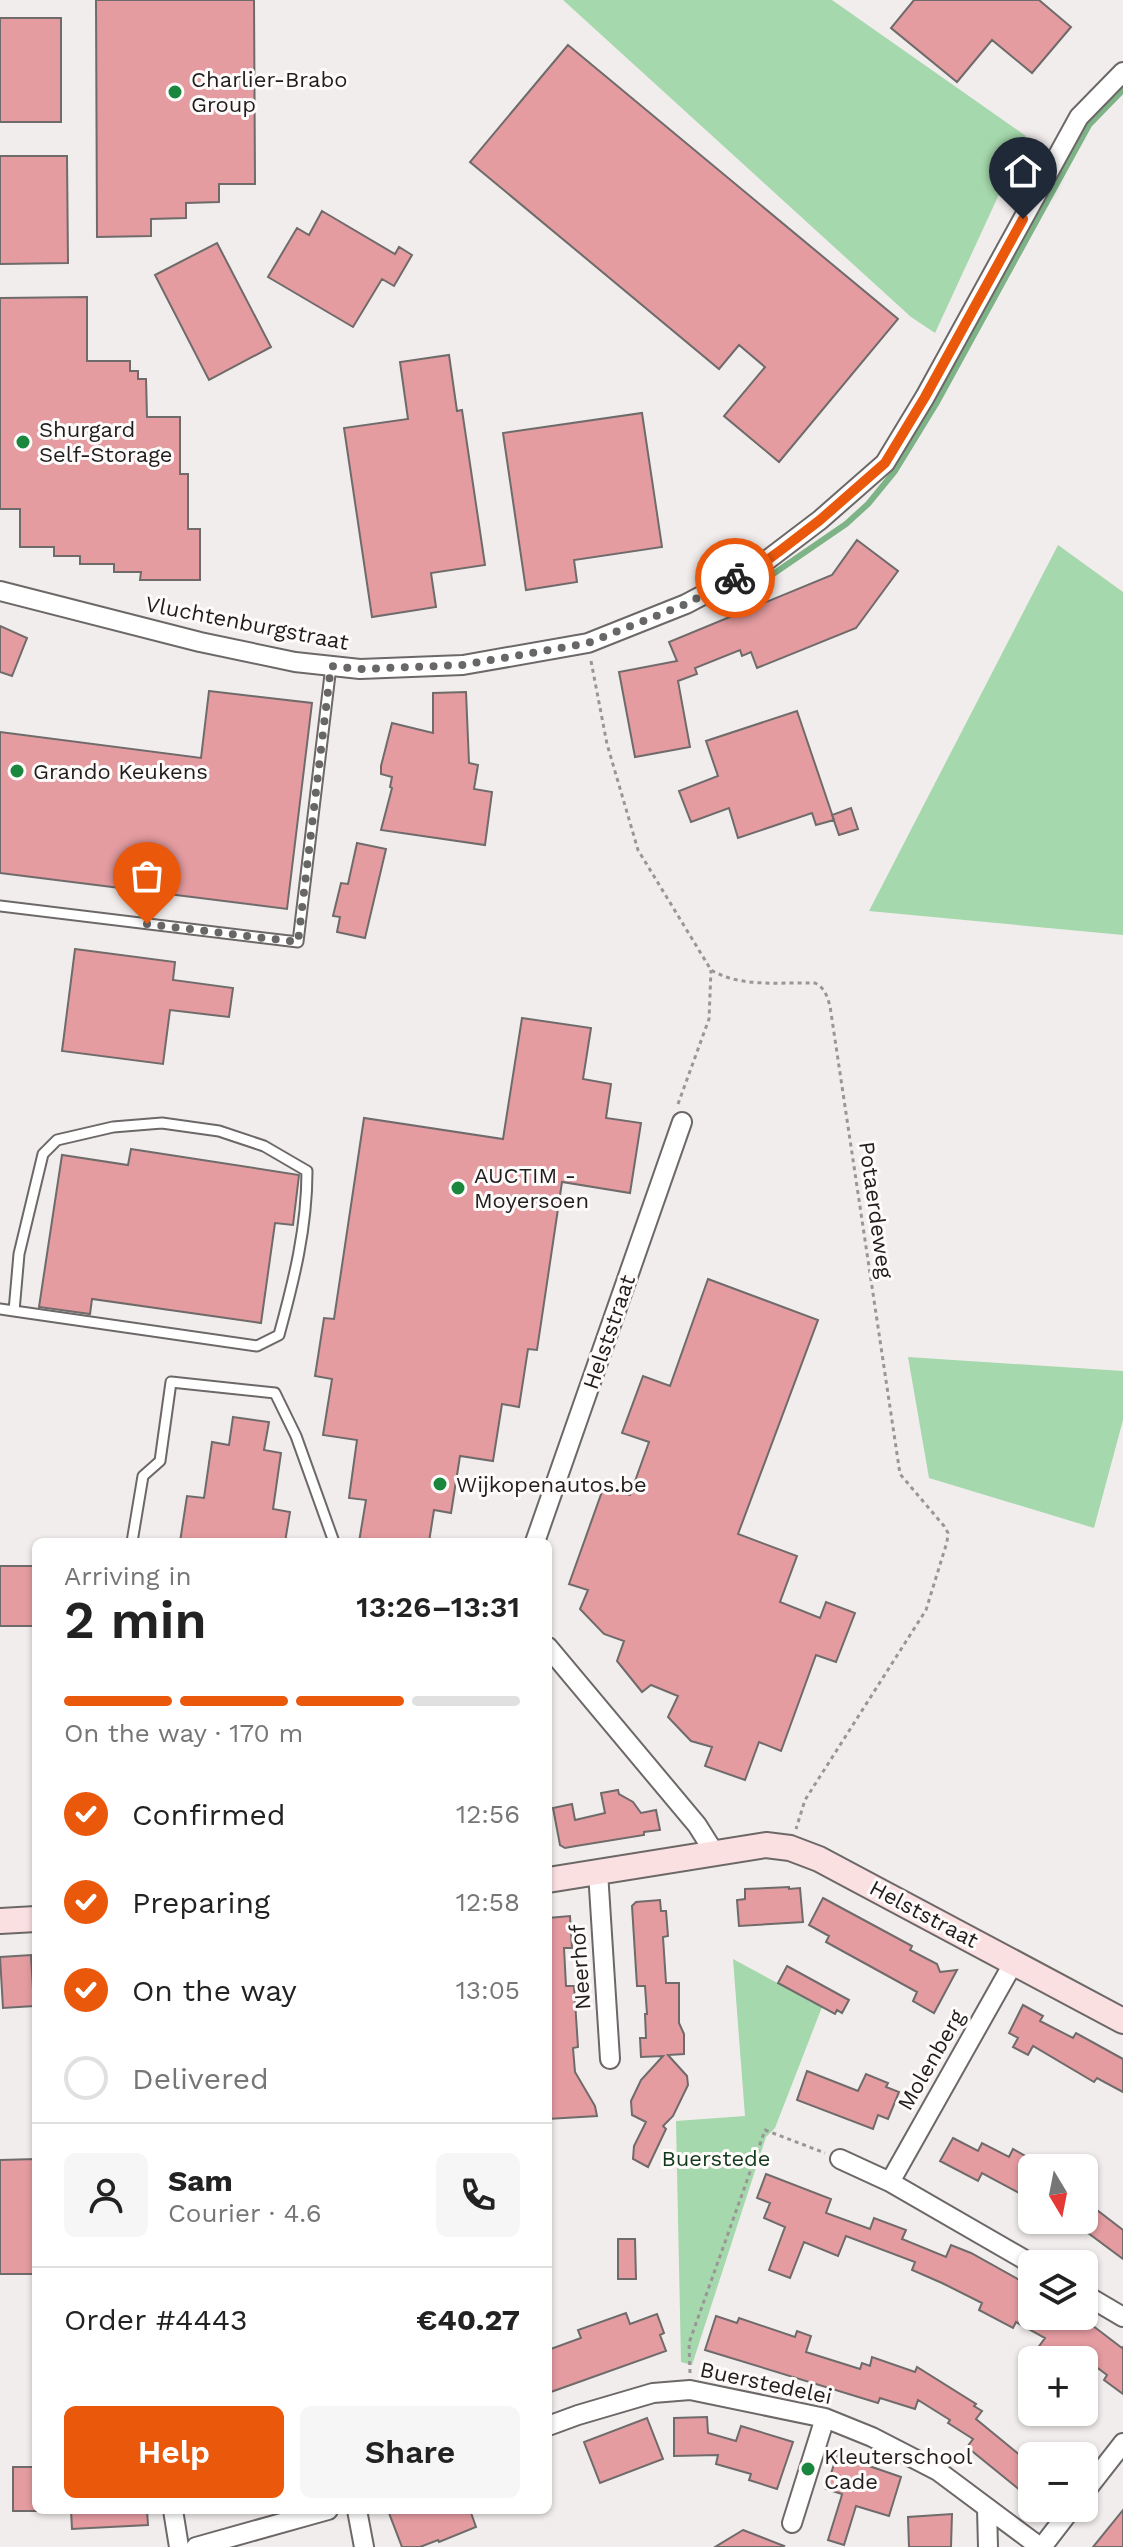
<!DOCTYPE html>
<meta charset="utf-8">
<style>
:root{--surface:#fff;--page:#f6f6f6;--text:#222;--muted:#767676;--line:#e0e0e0;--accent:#ea580c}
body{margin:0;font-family:"Work Sans",sans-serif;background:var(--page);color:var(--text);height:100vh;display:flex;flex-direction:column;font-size:30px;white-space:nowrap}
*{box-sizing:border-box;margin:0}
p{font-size:26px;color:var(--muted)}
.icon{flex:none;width:44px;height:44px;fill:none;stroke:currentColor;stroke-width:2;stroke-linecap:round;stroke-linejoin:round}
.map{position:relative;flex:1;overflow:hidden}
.sheet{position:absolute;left:32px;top:1538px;width:520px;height:976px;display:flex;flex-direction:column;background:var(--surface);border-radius:12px;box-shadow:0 2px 6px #0004}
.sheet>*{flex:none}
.needle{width:52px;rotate:170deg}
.controls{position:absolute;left:1018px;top:2154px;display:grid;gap:16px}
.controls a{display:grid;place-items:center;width:80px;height:80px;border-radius:12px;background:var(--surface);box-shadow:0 2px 6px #0004;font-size:40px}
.pin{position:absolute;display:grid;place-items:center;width:68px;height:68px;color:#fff;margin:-82px -34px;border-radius:50% 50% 50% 0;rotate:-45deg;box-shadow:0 0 8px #0007}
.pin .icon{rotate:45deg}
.courier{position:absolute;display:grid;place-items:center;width:80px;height:80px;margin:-40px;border:6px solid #ea580c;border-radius:50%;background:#fff;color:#222;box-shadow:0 2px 10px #0007}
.overview em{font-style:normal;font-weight:600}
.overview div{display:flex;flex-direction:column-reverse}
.overview{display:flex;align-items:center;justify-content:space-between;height:136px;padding:0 32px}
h1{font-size:52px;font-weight:600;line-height:60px}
.bar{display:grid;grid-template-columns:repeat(4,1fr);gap:12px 8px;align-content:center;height:96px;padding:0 32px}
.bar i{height:10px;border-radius:6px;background:var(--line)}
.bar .on{background:var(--accent)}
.bar p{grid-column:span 4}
.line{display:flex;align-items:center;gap:20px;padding:0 32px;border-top:2px solid var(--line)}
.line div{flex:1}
.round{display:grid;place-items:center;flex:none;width:84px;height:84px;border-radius:12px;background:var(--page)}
ol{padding:0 32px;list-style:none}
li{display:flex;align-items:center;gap:24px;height:88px}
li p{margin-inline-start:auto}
li .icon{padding:8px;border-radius:50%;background:var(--accent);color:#fff;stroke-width:4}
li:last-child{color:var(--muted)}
li i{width:44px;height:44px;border:4px solid var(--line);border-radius:50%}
.action{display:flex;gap:16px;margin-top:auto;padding:16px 32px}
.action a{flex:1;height:92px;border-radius:12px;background:var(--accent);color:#fff;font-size:32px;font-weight:600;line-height:92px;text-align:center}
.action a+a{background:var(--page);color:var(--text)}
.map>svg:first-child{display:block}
</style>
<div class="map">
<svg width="1123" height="2547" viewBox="0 0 1123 2547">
<rect width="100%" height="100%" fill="#f2eded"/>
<path fill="#a5d8ac" d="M563,0h269l194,136 -91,197 -24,-16z
M1058,545l65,47v343l-254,-24z
M908,1357l215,14v49l-29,108 -165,-50z
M733,1959l89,48 -47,121 -9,9 -74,228 -11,-3 -5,-241 69,-5z"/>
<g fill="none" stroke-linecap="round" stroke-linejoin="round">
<path stroke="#7db386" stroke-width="6" d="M741,596l105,-72 22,-20 27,-33 41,-67 153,-279 34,-35"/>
</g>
<path fill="#e49ca1" stroke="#6f6b6b" stroke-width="2" d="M96,0h158l1,184h-36v18l-33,1v15l-35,1v17l-54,1z
M914,0h125l32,27 -39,46 -40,-33 -35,42 -66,-54z
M0,18h61v104h-61z
M568,45l330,274 -119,143 -55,-46 41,-49 -26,-22 -20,24 -249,-207z
M0,156h67l1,107 -68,1z
M322,211l73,43 4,-7 13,8 -18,31 -12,-7 -29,48 -85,-50 29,-49 12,7z
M217,243l54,104 -62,33 -54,-105z
M87,297v64h43v10h8v8h8l1,38h33v57h8v55h12v51h-60l1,-8h-27v-8h-34v-8h-26v-9h-34v-38h-20v-211z
M449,355l8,56 5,-1 23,155 -54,8 5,34 -64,10 -28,-189 64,-9 -8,-57z
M642,413l20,134 -88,13 3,22 -51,8 -23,-157z
M857,540l41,31 -42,57 -99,40 -6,-16 -9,4 -2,-6 -45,18 2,6 -19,7 12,66 -55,10 -16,-85 58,-11 -8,-19 163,-67z
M0,626l27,12 -15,38 -12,-4z
M209,691l103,12 -25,206 -287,-36v-141l201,26z
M466,692l3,71 9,2 -4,24 18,3 -7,53 -104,-15 11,-42 -2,-1 2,-10 -11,-3v-8l11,-43 41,10v-40z
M797,711l37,109 -18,5 -4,-12 -74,25 -9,-30 -38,14 -12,-31 39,-15 -12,-35z
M851,808l7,21 -19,6 -7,-20z
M357,843l29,6 -21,89 -28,-6 3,-15 -7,-1 8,-33 7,1z
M75,949l100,13 -2,18 60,8 -4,29 -59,-7 -7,54 -101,-13z
M522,1018l69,10 -8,51 28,5 -5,34 35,5 -11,70 -68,-11 -25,168 -9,-1 -9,58 -17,-3 -9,57 -33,-5 -9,57 -17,-3 -5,32h-70l7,-42 -17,-2 8,-58 -34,-5 9,-56 -17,-3 9,-58 10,1 30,-201 139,21z
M131,1149l168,26 -6,50 -18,-2 -14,100 -169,-24 -2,15 -51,-7 23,-152 66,10z
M708,1279l110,41 -80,214 59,22 -17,46 40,16 6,-16 29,11 -19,49 -20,-7 -35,96 -22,-9 -14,38 -40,-14 7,-19 -21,-6 -23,-24 10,-21 -27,-11 -9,7 -25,-31 7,-20 -20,-7 -24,-25 8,-19 -19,-6 35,-98 26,9 19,-53 -27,-9 21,-57 27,10z
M233,1417l36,5 -5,28 17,3 -8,56 17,3 -5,30h-105l7,-46 17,2 8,-56 17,3z
M0,1566h36v60h-36z
M618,1790l1,4 14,8 8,11 15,-3 4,20 -16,2v3l-68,11 -11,2 -5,-3 -7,-37 19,-4 3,16 30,-7 -4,-20z
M789,1887v2l11,-1 3,34 -64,4 -2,-26 8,-1v-10z
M823,1898l89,48 -2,4 27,14 3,8 17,-2 -23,43 -21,-12 4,-9 -91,-50 3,-6 -20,-11z
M660,1900l1,11h5l2,25 -5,1 3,46h13v40l5,11v20l-16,1 19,21 1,9 -15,31 -10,10 3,3 -18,38 -15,-8 1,-13 12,-24 -14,-7 -1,-14 10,-21 22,-24 -22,1 -1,-19h6l-1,-24h2l-2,-28h-8l-5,-80 4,-4z
M570,1916l2,32h-8l2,38h8l4,61 -5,1 2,24 20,34 2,10 -49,3v-201z
M31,1955l3,51 -31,2 -3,-51z
M787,1966l62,34 -7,13 -5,-3 -2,4 -57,-31z
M1023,2005l20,11 -3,5 33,17 3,-5 47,26v33l-26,-14 -3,4 -61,-36 -5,9 -15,-8 5,-9 -9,-5z
M807,2071l51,20 8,-17 22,9 -2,4 13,5 -11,27 -10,-4 -5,14 -76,-29z
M953,2138l25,13 4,-8 27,14 4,-8 14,8 -4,8 9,5v30l-50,-27 -4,8 -38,-20z
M36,2159v115h-36v-114z
M766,2174l65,25 -5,14 44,16 4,-11 32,12 -4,9 44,18 5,-12 20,8 61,34v29h48l42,32 1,-1v47l-19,-14 3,-5 -20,-15h-58l16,-22 -29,-16 -3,6 -34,-18 3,-7 -40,-20 -30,-13 3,-8 -69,-26 -8,20 -34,-14 -14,36 -21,-8 16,-43 -21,-9 6,-15 -13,-5z
M1084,2200l39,30v29l-39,-29z
M618,2239h17l1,40h-18z
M626,2313l4,11 27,-10 7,19 -4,2 6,16 -118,42v-43l33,-12 -3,-8z
M716,2316l21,7 2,-5 56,19 2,-6 14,5 -5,16 54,17 2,-6 8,3 2,-9 43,15 2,-5 59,37 -2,2 8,5 -6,8 56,46v35l-65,-53 6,-8 -25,-16 2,-3 -32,-20 -3,9 -35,-11 -2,5 -173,-53z
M707,2417l1,16 28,8 5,-15 52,16 -16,47 -28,-9 2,-6 -35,-10 2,-9 -44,1v-38z
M647,2418l16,41 -63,24 -16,-41z
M837,2455l64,22 -12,39 -33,-10 -12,39 -16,-5 13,-42 1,-4 -16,-5z
M13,2467h23v44h-23z
M71,2510h76l1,15 -76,4z
M398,2510h72l6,17 -37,15 -1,-2 -18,7h-18l-13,-34z
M1123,2510v37h-30z
M952,2514l-1,33h-42l-1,-30z
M743,2530l41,16 -1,1h-68z"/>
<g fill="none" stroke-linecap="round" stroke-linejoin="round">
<defs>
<path id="lane" d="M0,906l298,36 33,-276
M0,1309l14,2 243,35 22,-11c15,-55 28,-107 28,-164l-43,-25 -45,-15 -57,-8 -49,4 -56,13 -14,14 -24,100 -5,57
M132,1542l11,-66 17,-15 11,-79 104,11 21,43 38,106"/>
<path id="street" d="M0,591l200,51 95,20 65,7 103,-4 125,-22 98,-39 76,-40 58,-44 65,-57 40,-66 154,-280 44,-45
M535,1542l147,-420
M548,1647l149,178 17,27
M598,1872l12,187
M840,2159l50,23 124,-220
M890,2182l142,82
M1084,2294l39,23
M548,2426l30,-11 75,-22 37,-3 135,28 47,19 66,34 102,76
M1084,2493l39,-50
M987,2509l1,38
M173,2510l6,37
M357,2510l7,37
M792,2523l33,-105
M196,2547l132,-37
M1042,2547l30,-39"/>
<path id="secondary" d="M548,1880l218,-35 24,3 29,11 304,162
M0,1921l36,-2"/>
</defs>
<use href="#lane" stroke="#6d6868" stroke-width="13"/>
<use href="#street" stroke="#6d6868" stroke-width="22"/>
<use href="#secondary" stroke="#6d6868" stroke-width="28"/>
<path stroke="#9a9696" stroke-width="3" stroke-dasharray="4 4" stroke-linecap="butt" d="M591,661l16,83 31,106 73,120c30,18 70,12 104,13 10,5 12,13 15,23l70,468 44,52 4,7 -1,9 -21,68 -121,190 -9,29
M678,1104l31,-85 2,-49
M690,2373l-1,-30 76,-213 60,23"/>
<use href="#lane" stroke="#fff" stroke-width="9"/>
<use href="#street" stroke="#fff" stroke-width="18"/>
<use href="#secondary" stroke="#fbe0e2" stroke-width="24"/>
</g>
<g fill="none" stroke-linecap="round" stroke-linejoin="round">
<path stroke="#696666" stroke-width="8" stroke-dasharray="0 14.4" d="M147,924l151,18 33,-276 29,3 103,-4 125,-22 98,-39 49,-26"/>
<path stroke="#ea580c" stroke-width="10" d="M735,578l27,-14 19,-14 39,-30 65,-57 40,-66 98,-178"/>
</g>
<g fill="#1b873e" stroke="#fffbfb" stroke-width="3">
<circle cx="175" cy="92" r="8"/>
<circle cx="23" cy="442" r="8"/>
<circle cx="17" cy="771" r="8"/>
<circle cx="458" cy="1188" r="8"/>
<circle cx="440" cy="1484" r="8"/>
<circle cx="808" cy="2469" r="8"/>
</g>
<g text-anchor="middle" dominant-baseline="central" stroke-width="6" stroke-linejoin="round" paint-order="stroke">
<g font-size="22" fill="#1f1d1d" stroke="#fffbfb" text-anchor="start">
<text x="191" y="79">Charlier-Brabo<tspan x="191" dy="25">Group</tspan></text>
<text x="39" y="429">Shurgard<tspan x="39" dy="25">Self-Storage</tspan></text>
<text x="33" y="771">Grando Keukens</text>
<text x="474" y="1175">AUCTIM -<tspan x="474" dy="25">Moyersoen</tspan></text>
<text x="456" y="1484">Wijkopenautos.be</text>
<text x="824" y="2456">Kleuterschool<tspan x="824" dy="25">Cade</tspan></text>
</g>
<g font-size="22" fill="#1f1d1d" stroke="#fffbfb">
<text transform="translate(247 623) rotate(11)">Vluchtenburgstraat</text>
<text transform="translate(876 1210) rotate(82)">Potaerdeweg</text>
<text transform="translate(609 1332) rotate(-71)">Helststraat</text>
<text transform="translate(924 1914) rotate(28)">Helststraat</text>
<text transform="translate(580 1967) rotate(-94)">Neerhof</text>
<text transform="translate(931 2060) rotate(-60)">Molenberg</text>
<text transform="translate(766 2383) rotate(12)">Buerstedelei</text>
</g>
<g font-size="22" fill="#11391b" stroke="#fffbfb">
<text x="716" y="2158">Buerstede</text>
</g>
</g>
</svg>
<div class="controls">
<a><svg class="needle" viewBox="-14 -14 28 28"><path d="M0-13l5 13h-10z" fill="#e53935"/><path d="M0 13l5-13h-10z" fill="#767676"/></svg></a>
<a><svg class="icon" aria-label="layers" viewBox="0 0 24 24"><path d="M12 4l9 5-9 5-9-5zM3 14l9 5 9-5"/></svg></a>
<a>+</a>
<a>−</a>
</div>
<div class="pin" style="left:147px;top:924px;background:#ea580c"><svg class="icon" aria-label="bag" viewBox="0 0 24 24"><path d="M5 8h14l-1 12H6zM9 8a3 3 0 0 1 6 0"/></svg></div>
<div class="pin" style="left:1023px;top:219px;background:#1f2937"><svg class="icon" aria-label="home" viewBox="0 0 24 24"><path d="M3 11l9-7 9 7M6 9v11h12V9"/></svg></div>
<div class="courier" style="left:735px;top:578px"><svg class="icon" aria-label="bike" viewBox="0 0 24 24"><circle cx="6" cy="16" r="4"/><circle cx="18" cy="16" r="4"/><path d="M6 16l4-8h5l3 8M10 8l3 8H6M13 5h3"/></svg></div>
<section class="sheet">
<div class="overview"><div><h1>2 min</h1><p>Arriving in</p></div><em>13:26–13:31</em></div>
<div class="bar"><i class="on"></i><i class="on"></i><i class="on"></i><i></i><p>On the way · 170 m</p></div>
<ol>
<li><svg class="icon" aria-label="check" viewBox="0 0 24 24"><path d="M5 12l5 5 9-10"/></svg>Confirmed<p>12:56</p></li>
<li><svg class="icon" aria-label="check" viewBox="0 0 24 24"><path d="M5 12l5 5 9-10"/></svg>Preparing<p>12:58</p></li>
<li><svg class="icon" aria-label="check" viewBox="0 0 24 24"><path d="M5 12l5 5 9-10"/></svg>On the way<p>13:05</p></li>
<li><i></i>Delivered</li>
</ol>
<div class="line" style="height:144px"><a class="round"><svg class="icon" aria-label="person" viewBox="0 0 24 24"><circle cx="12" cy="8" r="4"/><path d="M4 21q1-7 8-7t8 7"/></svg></a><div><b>Sam</b><p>Courier · 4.6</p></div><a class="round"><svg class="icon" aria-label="phone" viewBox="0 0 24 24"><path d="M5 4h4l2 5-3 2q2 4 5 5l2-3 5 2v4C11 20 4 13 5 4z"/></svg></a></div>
<div class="line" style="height:104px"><div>Order #4443</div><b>€40.27</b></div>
<div class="action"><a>Help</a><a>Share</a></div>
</section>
</div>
